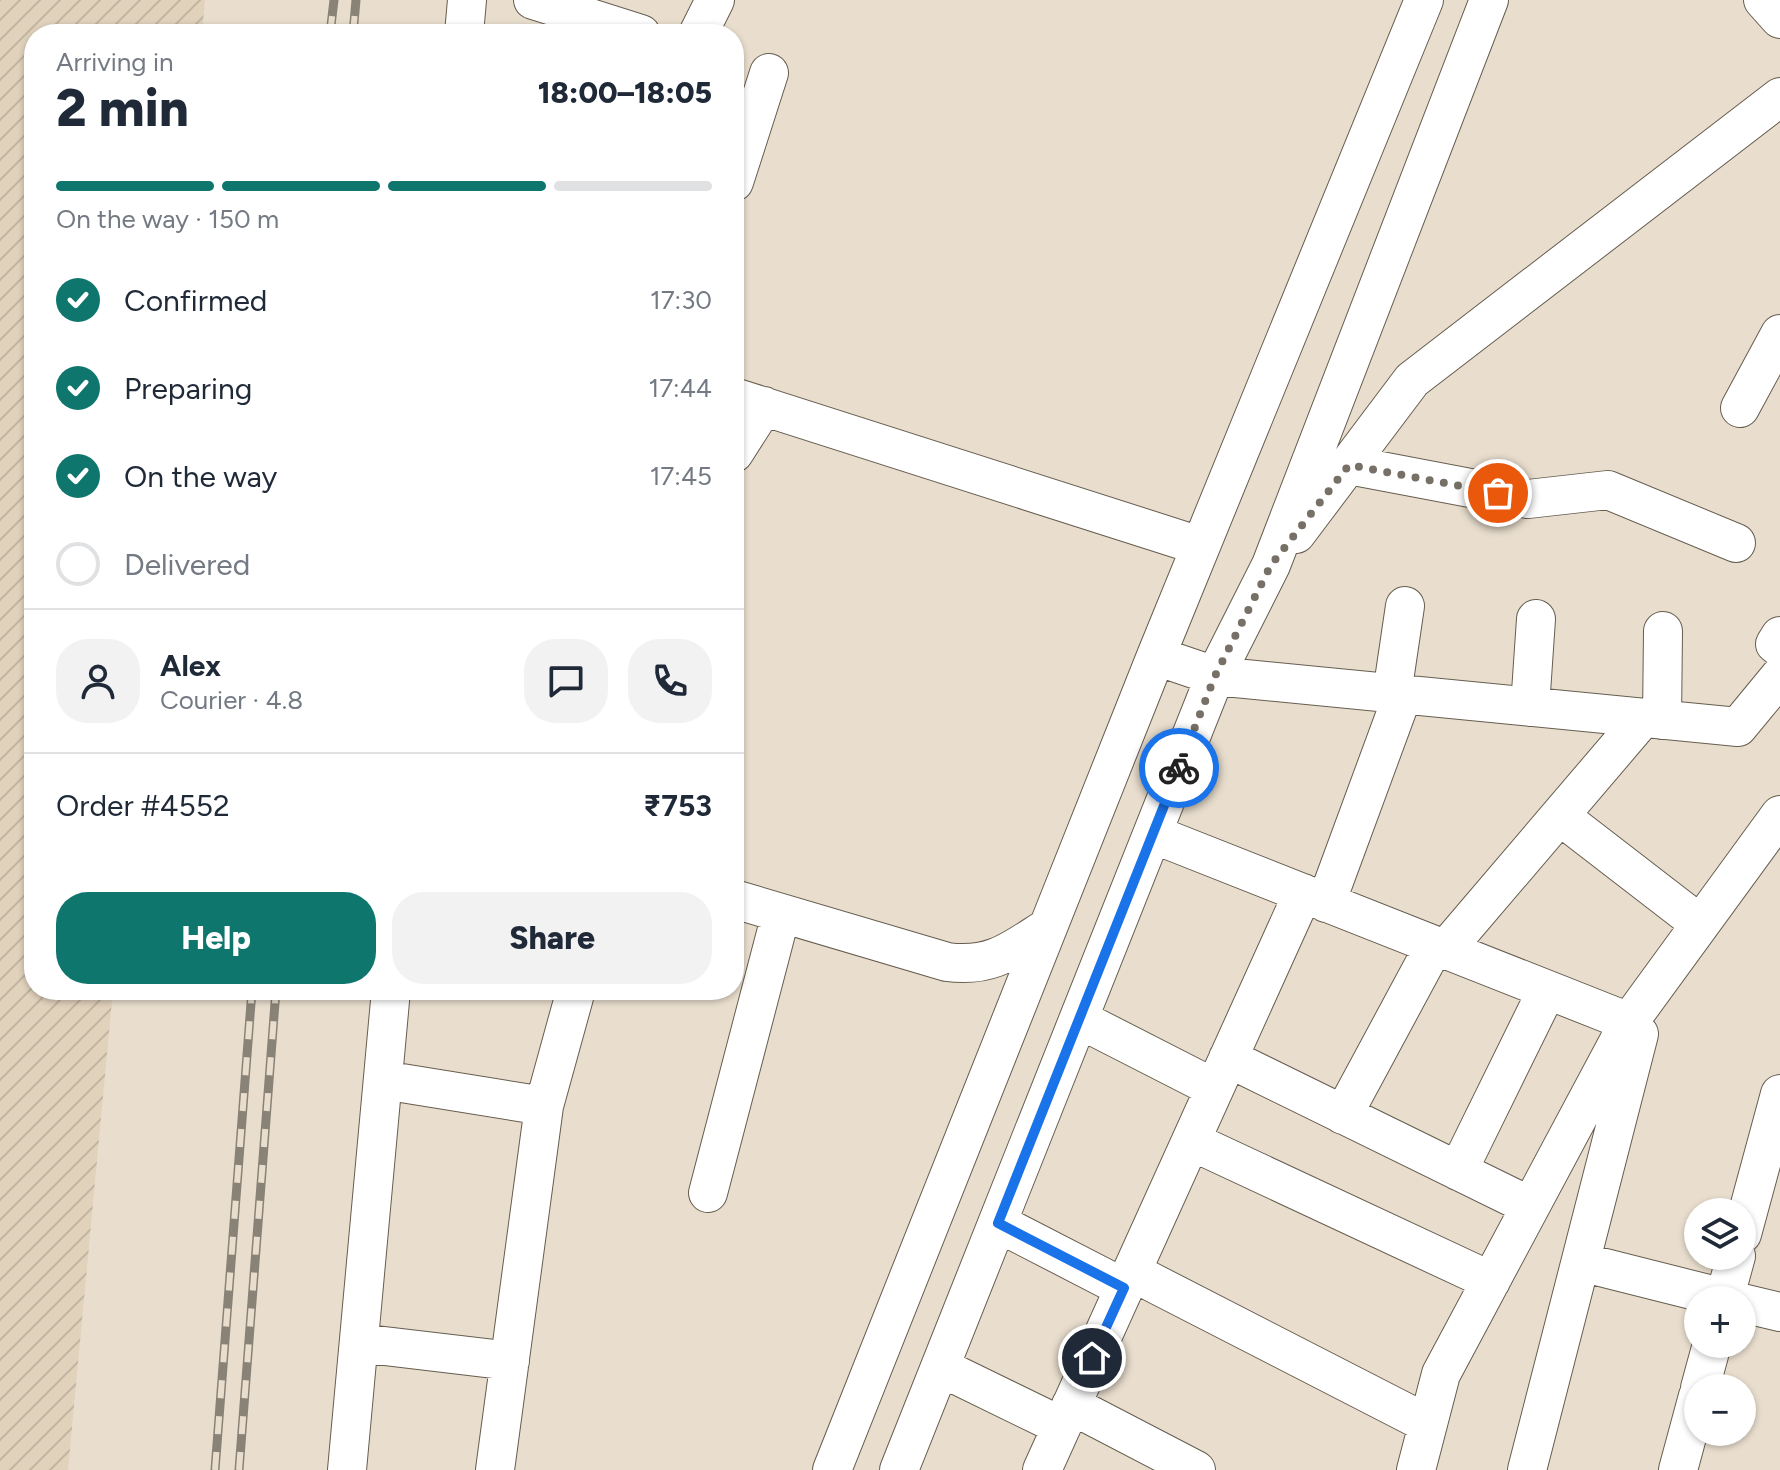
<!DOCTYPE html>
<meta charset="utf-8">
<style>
:root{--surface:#fff;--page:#f2f2f3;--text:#1f2937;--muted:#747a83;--line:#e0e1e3;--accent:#0f766e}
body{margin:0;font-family:Figtree,sans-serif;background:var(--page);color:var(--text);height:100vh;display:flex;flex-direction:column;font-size:30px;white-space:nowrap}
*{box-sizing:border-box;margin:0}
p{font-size:26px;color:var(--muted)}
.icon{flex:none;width:44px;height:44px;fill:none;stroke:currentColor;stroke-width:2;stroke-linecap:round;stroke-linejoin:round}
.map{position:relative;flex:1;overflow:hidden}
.details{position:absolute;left:24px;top:24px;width:720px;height:976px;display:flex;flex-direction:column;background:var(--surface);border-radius:32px;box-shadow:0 2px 6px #0004}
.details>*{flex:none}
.tools{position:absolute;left:1684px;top:1198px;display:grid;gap:16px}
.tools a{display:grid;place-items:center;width:72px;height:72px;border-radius:50%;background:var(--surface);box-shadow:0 2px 6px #0004;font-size:40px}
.pin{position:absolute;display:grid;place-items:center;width:68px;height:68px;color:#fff;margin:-34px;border:4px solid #fff;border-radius:50%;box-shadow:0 2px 8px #0007}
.courier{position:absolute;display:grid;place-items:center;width:80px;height:80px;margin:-40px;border:6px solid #1a73e8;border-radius:50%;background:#fff;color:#222;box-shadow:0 2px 10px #0007}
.headline em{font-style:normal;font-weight:800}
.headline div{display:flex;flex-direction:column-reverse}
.headline{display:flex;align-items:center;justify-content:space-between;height:136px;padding:0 32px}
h1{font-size:52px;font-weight:800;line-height:60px}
.bar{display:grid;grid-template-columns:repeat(4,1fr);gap:12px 8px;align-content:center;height:96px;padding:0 32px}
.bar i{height:10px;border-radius:6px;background:var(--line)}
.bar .current{background:var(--accent)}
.bar p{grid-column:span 4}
.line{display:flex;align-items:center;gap:20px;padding:0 32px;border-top:2px solid var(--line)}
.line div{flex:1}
.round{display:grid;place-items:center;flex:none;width:84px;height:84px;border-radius:32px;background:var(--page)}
ol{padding:0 32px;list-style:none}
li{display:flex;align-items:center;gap:24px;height:88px}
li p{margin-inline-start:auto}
li .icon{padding:8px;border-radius:50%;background:var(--accent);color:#fff;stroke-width:4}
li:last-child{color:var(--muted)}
li i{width:44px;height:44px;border:4px solid var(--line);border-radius:50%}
.action{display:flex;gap:16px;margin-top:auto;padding:16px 32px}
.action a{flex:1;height:92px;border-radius:32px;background:var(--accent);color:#fff;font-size:32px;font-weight:800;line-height:92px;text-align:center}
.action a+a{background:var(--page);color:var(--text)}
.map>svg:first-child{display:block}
</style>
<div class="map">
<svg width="1780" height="1470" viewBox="0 0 1780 1470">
<defs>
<pattern id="industrial-furrows" width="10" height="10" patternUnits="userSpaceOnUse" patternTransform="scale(2)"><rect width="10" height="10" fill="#e1d2bc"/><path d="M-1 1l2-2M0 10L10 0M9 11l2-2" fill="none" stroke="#c2b5a2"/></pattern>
</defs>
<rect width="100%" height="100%" fill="#e9dece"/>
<path fill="url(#industrial-furrows)" d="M0,0h205l-3,34h-168v956h79l-45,480h-68z"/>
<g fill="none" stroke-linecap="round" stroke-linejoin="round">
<defs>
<path id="minor" d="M533,0l108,34
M1763,0l17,19
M464,34l3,-34
M698,34l17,-34
M734,182l35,-109
M734,397l466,149
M1740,408l40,-74
M734,453l30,-47
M1349,465l179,34 80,-9 128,53
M1296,534l116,-154 368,-283
M1780,636l-5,8 5,4
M1156,656l59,20 523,51 42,-51
M1392,694l13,-88
M1530,707l6,-88
M1662,720l1,-89
M1560,816l140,108
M1153,834l476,188
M734,899l213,63c45,6 65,-12 101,-35
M1326,903l77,-209
M1445,950l197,-231
M1079,1019l135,69
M1228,1058l302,148
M383,1080l161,26
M1343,1115l91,-169
M1191,1141l300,140
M1458,1171l89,-181
M708,1193l73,-279
M998,1223l126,65
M1742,1234l38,-140
M1581,1262l151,38
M1132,1272l296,152
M1724,1300l12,-44
M1742,1303l38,9
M359,1343l151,18
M940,1367l121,59
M1700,1388l12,-44
M1071,1405l125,65
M347,1470l44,-480
M495,1470l49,-364 32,-116
M832,1470l324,-814 268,-656
M899,1470l316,-794 56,-111 218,-565
M1042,1470l261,-577
M1416,1470l25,-96 188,-352 151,-207
M1527,1470l112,-436
M1678,1470l20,-74"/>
</defs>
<use href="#minor" stroke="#665d4f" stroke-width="40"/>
<use href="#minor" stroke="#fff" stroke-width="38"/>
<defs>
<path id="rail" d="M330,34l4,-34
M353,34l3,-34
M215,1470l37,-480
M239,1470l37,-480"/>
</defs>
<use href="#rail" stroke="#898276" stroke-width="9"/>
<use href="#rail" stroke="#e9dece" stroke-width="6" stroke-dasharray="18" stroke-linecap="butt"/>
</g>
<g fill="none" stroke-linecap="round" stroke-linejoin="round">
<path stroke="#777066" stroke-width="8" stroke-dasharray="0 14.4" d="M1179,768l36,-92 56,-111 78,-100 149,28"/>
<path stroke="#1a73e8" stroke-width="10" d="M1092,1358l32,-70 -126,-65 181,-455"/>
</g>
</svg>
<div class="tools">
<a><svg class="icon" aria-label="layers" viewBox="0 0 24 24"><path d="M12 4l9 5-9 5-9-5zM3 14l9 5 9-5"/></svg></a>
<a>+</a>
<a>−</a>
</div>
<div class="pin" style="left:1498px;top:493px;background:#ea580c"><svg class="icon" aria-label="bag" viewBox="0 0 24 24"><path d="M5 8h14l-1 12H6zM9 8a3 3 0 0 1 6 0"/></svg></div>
<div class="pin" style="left:1092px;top:1358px;background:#1f2937"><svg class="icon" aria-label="home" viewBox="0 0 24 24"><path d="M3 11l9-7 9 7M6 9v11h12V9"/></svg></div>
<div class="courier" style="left:1179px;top:768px"><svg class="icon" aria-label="bike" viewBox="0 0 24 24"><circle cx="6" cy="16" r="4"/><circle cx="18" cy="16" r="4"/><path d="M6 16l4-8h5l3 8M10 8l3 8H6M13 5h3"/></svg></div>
<section class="details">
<div class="headline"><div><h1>2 min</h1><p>Arriving in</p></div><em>18:00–18:05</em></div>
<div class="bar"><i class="current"></i><i class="current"></i><i class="current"></i><i></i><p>On the way · 150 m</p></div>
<ol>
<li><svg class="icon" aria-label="check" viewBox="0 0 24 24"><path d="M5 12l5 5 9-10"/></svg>Confirmed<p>17:30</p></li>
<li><svg class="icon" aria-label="check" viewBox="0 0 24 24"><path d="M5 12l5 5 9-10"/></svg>Preparing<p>17:44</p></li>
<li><svg class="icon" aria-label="check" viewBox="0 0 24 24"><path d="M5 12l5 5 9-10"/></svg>On the way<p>17:45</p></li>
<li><i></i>Delivered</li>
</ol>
<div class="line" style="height:144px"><a class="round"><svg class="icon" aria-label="person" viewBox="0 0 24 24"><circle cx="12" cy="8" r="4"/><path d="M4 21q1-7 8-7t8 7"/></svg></a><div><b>Alex</b><p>Courier · 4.8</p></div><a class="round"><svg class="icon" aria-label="chat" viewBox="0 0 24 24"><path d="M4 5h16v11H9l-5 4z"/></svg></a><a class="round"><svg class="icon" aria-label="phone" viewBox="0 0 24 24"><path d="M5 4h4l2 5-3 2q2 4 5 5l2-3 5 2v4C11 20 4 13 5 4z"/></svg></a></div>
<div class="line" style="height:104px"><div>Order #4552</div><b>₹753</b></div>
<div class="action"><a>Help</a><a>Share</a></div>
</section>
</div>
